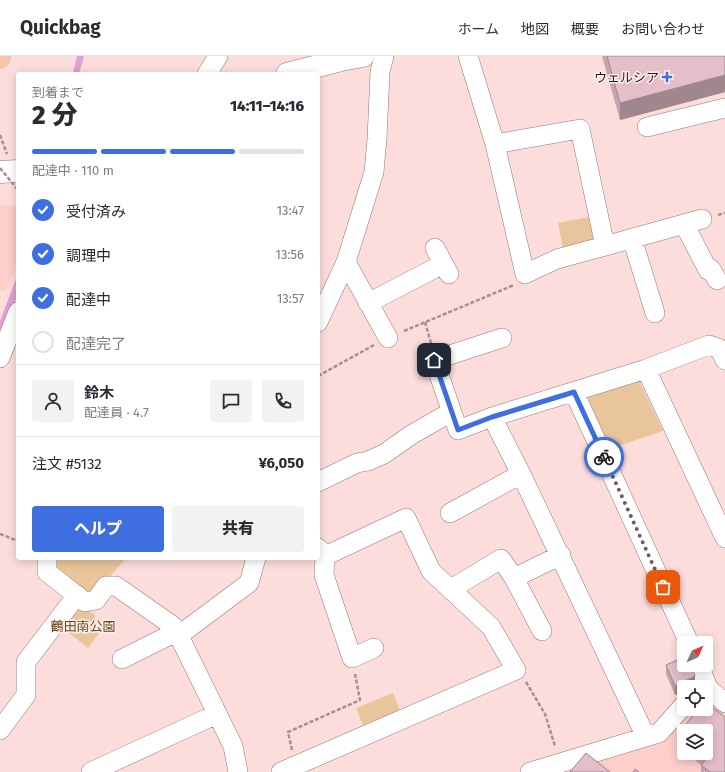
<!DOCTYPE html>
<html lang="ja">
<meta charset="utf-8">
<style>
:root{--surface:#fff;--page:#f2f2f3;--text:#2b2b33;--muted:#7c7c81;--line:#e1e1e2;--accent:#3e6edf}
body{margin:0;font-family:"Fira Sans","Noto Sans JP",sans-serif;background:var(--page);color:var(--text);height:100vh;display:flex;flex-direction:column;font-size:15px;white-space:nowrap}
*{box-sizing:border-box;margin:0}
p{font-size:13px;color:var(--muted)}
.icon{flex:none;width:22px;height:22px;fill:none;stroke:currentColor;stroke-width:2;stroke-linecap:round;stroke-linejoin:round}
.map{position:relative;flex:1;overflow:hidden}
.sheet{position:absolute;left:16px;top:16px;width:304px;height:488px;display:flex;flex-direction:column;background:var(--surface);border-radius:4px;box-shadow:0 2px 10px #0003}
.sheet>*{flex:none}
.needle{width:26px;rotate:45deg}
.controls{position:absolute;left:677px;top:580px;display:grid;gap:8px}
.controls a{display:grid;place-items:center;width:36px;height:36px;border-radius:4px;background:var(--surface);box-shadow:0 2px 10px #0003;font-size:20px}
.pin{position:absolute;display:grid;place-items:center;width:34px;height:34px;color:#fff;margin:-17px;border-radius:8px;box-shadow:0 2px 6px #0006}
.courier{position:absolute;display:grid;place-items:center;width:40px;height:40px;margin:-20px;border:3px solid #3e6edf;border-radius:50%;background:#fff;color:#222;box-shadow:0 1px 5px #0007}
.headline em{font-style:normal;font-weight:800}
.headline div{display:flex;flex-direction:column-reverse}
.headline{display:flex;align-items:center;justify-content:space-between;height:68px;padding:0 16px}
h1{font-size:26px;font-weight:800;line-height:30px}
.bar{display:grid;grid-template-columns:repeat(4,1fr);gap:6px 4px;align-content:center;height:48px;padding:0 16px}
.bar i{height:5px;border-radius:3px;background:var(--line)}
.bar .active{background:var(--accent)}
.bar p{grid-column:span 4}
.line{display:flex;align-items:center;gap:10px;padding:0 16px;border-top:1px solid var(--line)}
.line div{flex:1}
.round{display:grid;place-items:center;flex:none;width:42px;height:42px;border-radius:4px;background:var(--page)}
ol{padding:0 16px;list-style:none}
li{display:flex;align-items:center;gap:12px;height:44px}
li p{margin-inline-start:auto}
li .icon{padding:4px;border-radius:50%;background:var(--accent);color:#fff;stroke-width:4}
li:last-child{color:var(--muted)}
li i{width:22px;height:22px;border:2px solid var(--line);border-radius:50%}
.button{display:flex;gap:8px;margin-top:auto;padding:8px 16px}
.button a{flex:1;height:46px;border-radius:4px;background:var(--accent);color:#fff;font-size:16px;font-weight:800;line-height:46px;text-align:center}
.button a+a{background:var(--page);color:var(--text)}
header{display:flex;align-items:center;gap:24px;box-sizing:border-box;height:56px;padding:0 20px;background:var(--surface);border-bottom:1px solid var(--line)}
header strong{font-size:19px}
nav{display:flex;gap:22px;margin-inline-start:auto;font-size:14px}
.map>svg:first-child{display:block}
</style>
<header>
<strong>Quickbag</strong>
<nav><a>ホーム</a><a>地図</a><a>概要</a><a>お問い合わせ</a></nav>
</header>
<div class="map">
<svg width="725" height="716" viewBox="0 0 725 716">
<rect width="100%" height="100%" fill="#fcdddb"/>
<path fill="#fdceca" fill-rule="evenodd" d="M0,149l16,1 2,14v44l-13,27 -5,-1z
M706,643l19,16v57h-164l91,-29 9,1 31,-35h14zM684,675h22v22h-22z"/>
<path fill="#e8c59b" d="M593,160l1,25 -31,7 -5,-25z
M637,320l26,55 -54,18 -23,-56z
M53,502h73l-30,35 -11,2 -32,-28z
M79,553h7l8,5 5,20 -11,14 -24,-19z
M393,637l7,17 -37,15 -7,-17z"/>
<path fill="#dfa0cf" d="M77,0h7l-5,18h-6z
M18,218v20l-18,47v-20z"/>
<g fill="none" stroke-linecap="round" stroke-linejoin="round">
<defs>
<path id="street" d="M468,0l27,88 30,130 32,-15 48,-13 -25,-117 -85,15
M207,18l11,-18
M647,71l78,-19
M684,168l24,46 3,-1 6,11
M632,182l23,75
M605,190l97,-27
M435,192l14,26
M346,206l42,76
M368,247l75,-39
M318,266l28,-60 28,-90 3,-33 3,-67 4,-16
M502,282l-68,22 24,70 34,-13 154,-48 63,-24 11,4 5,11
M0,302l18,-46
M646,313l79,169
M574,336l115,251
M492,361l29,57 125,263
M318,426l39,-19 11,-2 16,-7 27,-19 40,-23
M450,457l71,-39
M318,492l7,8 -1,19 28,83 22,-10
M47,502v14l38,30 11,-2 10,-14h10l57,40 5,8 -10,2 -46,23
M514,522l47,-23
M451,533l50,-30 13,19 28,53
M699,609l9,23
M706,632h2l17,15
M0,674l26,-35v-33l51,-67
M91,716l126,-58
M238,716l-5,-26 -55,-112 8,-4 63,-47 7,-25
M281,716l235,-102 -25,-43 -60,-56 -25,-53 -81,38
M530,716l129,-39 25,-28"/>
<path id="secondary" d="M287,18l54,-14 22,-4
M0,116l18,-1"/>
<path id="primary" d="M0,2l1,-2"/>
</defs>
<use href="#street" stroke="#987673" stroke-width="20"/>
<use href="#secondary" stroke="#987673" stroke-width="23"/>
<use href="#primary" stroke="#fff" stroke-width="23"/>
<path stroke="#a78f8d" stroke-width="2.5" stroke-dasharray="4 2" stroke-linecap="butt" d="M0,79l7,19
M718,159l7,-2
M425,266l6,21
M404,275l110,-46
M318,320l56,-31
M0,478l18,7
M526,626l19,32 10,32
M292,694l-4,-18 72,-32 -5,-26"/>
<use href="#street" stroke="#fff" stroke-width="19"/>
<use href="#secondary" stroke="#fff" stroke-width="22"/>
<use href="#primary" stroke="#f9c5a9" stroke-width="22"/>
<path stroke="#a78f8d" stroke-width="2.5" stroke-dasharray="4 2" stroke-linecap="butt" d="M0,112l18,22"/>
</g>
<path fill="#c4a4ad" d="M602,0h123v36l-105,28z
M666,609l29,20 -4,2h-7v4l-9,4 -9,-21z
M710,650l15,11v55h-24v-7l-15,-12h20v-22h-22v11l-1,-1v-13l13,-16 6,4z"/>
<path fill="#a0868d" d="M725,19v17l-105,28v-17z
M695,620v9l-4,2h-7v4l-9,4v-9z"/>
<path fill="#e4bfc9" stroke="#a0868d" d="M607,0h118v19l-105,28z
M684,601v8h7l4,11 -20,10 -9,-21z
M710,650l15,11v55h-15l-9,-7 7,-8 -5,-4h3v-22h-20l-3,-3 13,-16 6,4z
M586,697l24,19h-40z
M635,713l4,3h-6z"/>
<g fill="none" stroke-linecap="round" stroke-linejoin="round">
<path stroke="#705d5c" stroke-width="4" stroke-dasharray="0 7.2" d="M604,401l59,130"/>
<path stroke="#3e6edf" stroke-width="5" d="M434,304l24,70 34,-13 82,-25 30,65"/>
</g>
<path fill="#3e6edf" stroke="#ffefed" stroke-width="1.5" d="M665 15h4v4h4v4h-4v4h-4v-4h-4v-4h4z"/>
<g text-anchor="middle" dominant-baseline="central" stroke-width="3" stroke-linejoin="round" paint-order="stroke">
<g font-size="13" fill="#251817" stroke="#ffefed" text-anchor="end">
<text x="659" y="21">ウェルシア</text>
</g>
<g font-size="13" fill="#674517" stroke="#ffefed">
<text x="83" y="570">鶴田南公園</text>
</g>
</g>
</svg>
<div class="controls">
<a><svg class="needle" viewBox="-14 -14 28 28"><path d="M0-13l5 13h-10z" fill="#e53935"/><path d="M0 13l5-13h-10z" fill="#7c7c81"/></svg></a>
<a><svg class="icon" aria-label="locate" viewBox="0 0 24 24"><circle cx="12" cy="12" r="6"/><path d="M12 2v4M12 18v4M2 12h4M18 12h4"/></svg></a>
<a><svg class="icon" aria-label="layers" viewBox="0 0 24 24"><path d="M12 4l9 5-9 5-9-5zM3 14l9 5 9-5"/></svg></a>
</div>
<div class="pin" style="left:663px;top:531px;background:#ea580c"><svg class="icon" aria-label="bag" viewBox="0 0 24 24"><path d="M5 8h14l-1 12H6zM9 8a3 3 0 0 1 6 0"/></svg></div>
<div class="pin" style="left:434px;top:304px;background:#1f2937"><svg class="icon" aria-label="home" viewBox="0 0 24 24"><path d="M3 11l9-7 9 7M6 9v11h12V9"/></svg></div>
<div class="courier" style="left:604px;top:401px"><svg class="icon" aria-label="bike" viewBox="0 0 24 24"><circle cx="6" cy="16" r="4"/><circle cx="18" cy="16" r="4"/><path d="M6 16l4-8h5l3 8M10 8l3 8H6M13 5h3"/></svg></div>
<section class="sheet">
<div class="headline"><div><h1>2 分</h1><p>到着まで</p></div><em>14:11–14:16</em></div>
<div class="bar"><i class="active"></i><i class="active"></i><i class="active"></i><i></i><p>配達中 · 110 m</p></div>
<ol>
<li><svg class="icon" aria-label="check" viewBox="0 0 24 24"><path d="M5 12l5 5 9-10"/></svg>受付済み<p>13:47</p></li>
<li><svg class="icon" aria-label="check" viewBox="0 0 24 24"><path d="M5 12l5 5 9-10"/></svg>調理中<p>13:56</p></li>
<li><svg class="icon" aria-label="check" viewBox="0 0 24 24"><path d="M5 12l5 5 9-10"/></svg>配達中<p>13:57</p></li>
<li><i></i>配達完了</li>
</ol>
<div class="line" style="height:72px"><a class="round"><svg class="icon" aria-label="person" viewBox="0 0 24 24"><circle cx="12" cy="8" r="4"/><path d="M4 21q1-7 8-7t8 7"/></svg></a><div><b>鈴木</b><p>配達員 · 4.7</p></div><a class="round"><svg class="icon" aria-label="chat" viewBox="0 0 24 24"><path d="M4 5h16v11H9l-5 4z"/></svg></a><a class="round"><svg class="icon" aria-label="phone" viewBox="0 0 24 24"><path d="M5 4h4l2 5-3 2q2 4 5 5l2-3 5 2v4C11 20 4 13 5 4z"/></svg></a></div>
<div class="line" style="height:52px"><div>注文 #5132</div><b>¥6,050</b></div>
<div class="button"><a>ヘルプ</a><a>共有</a></div>
</section>
</div>
